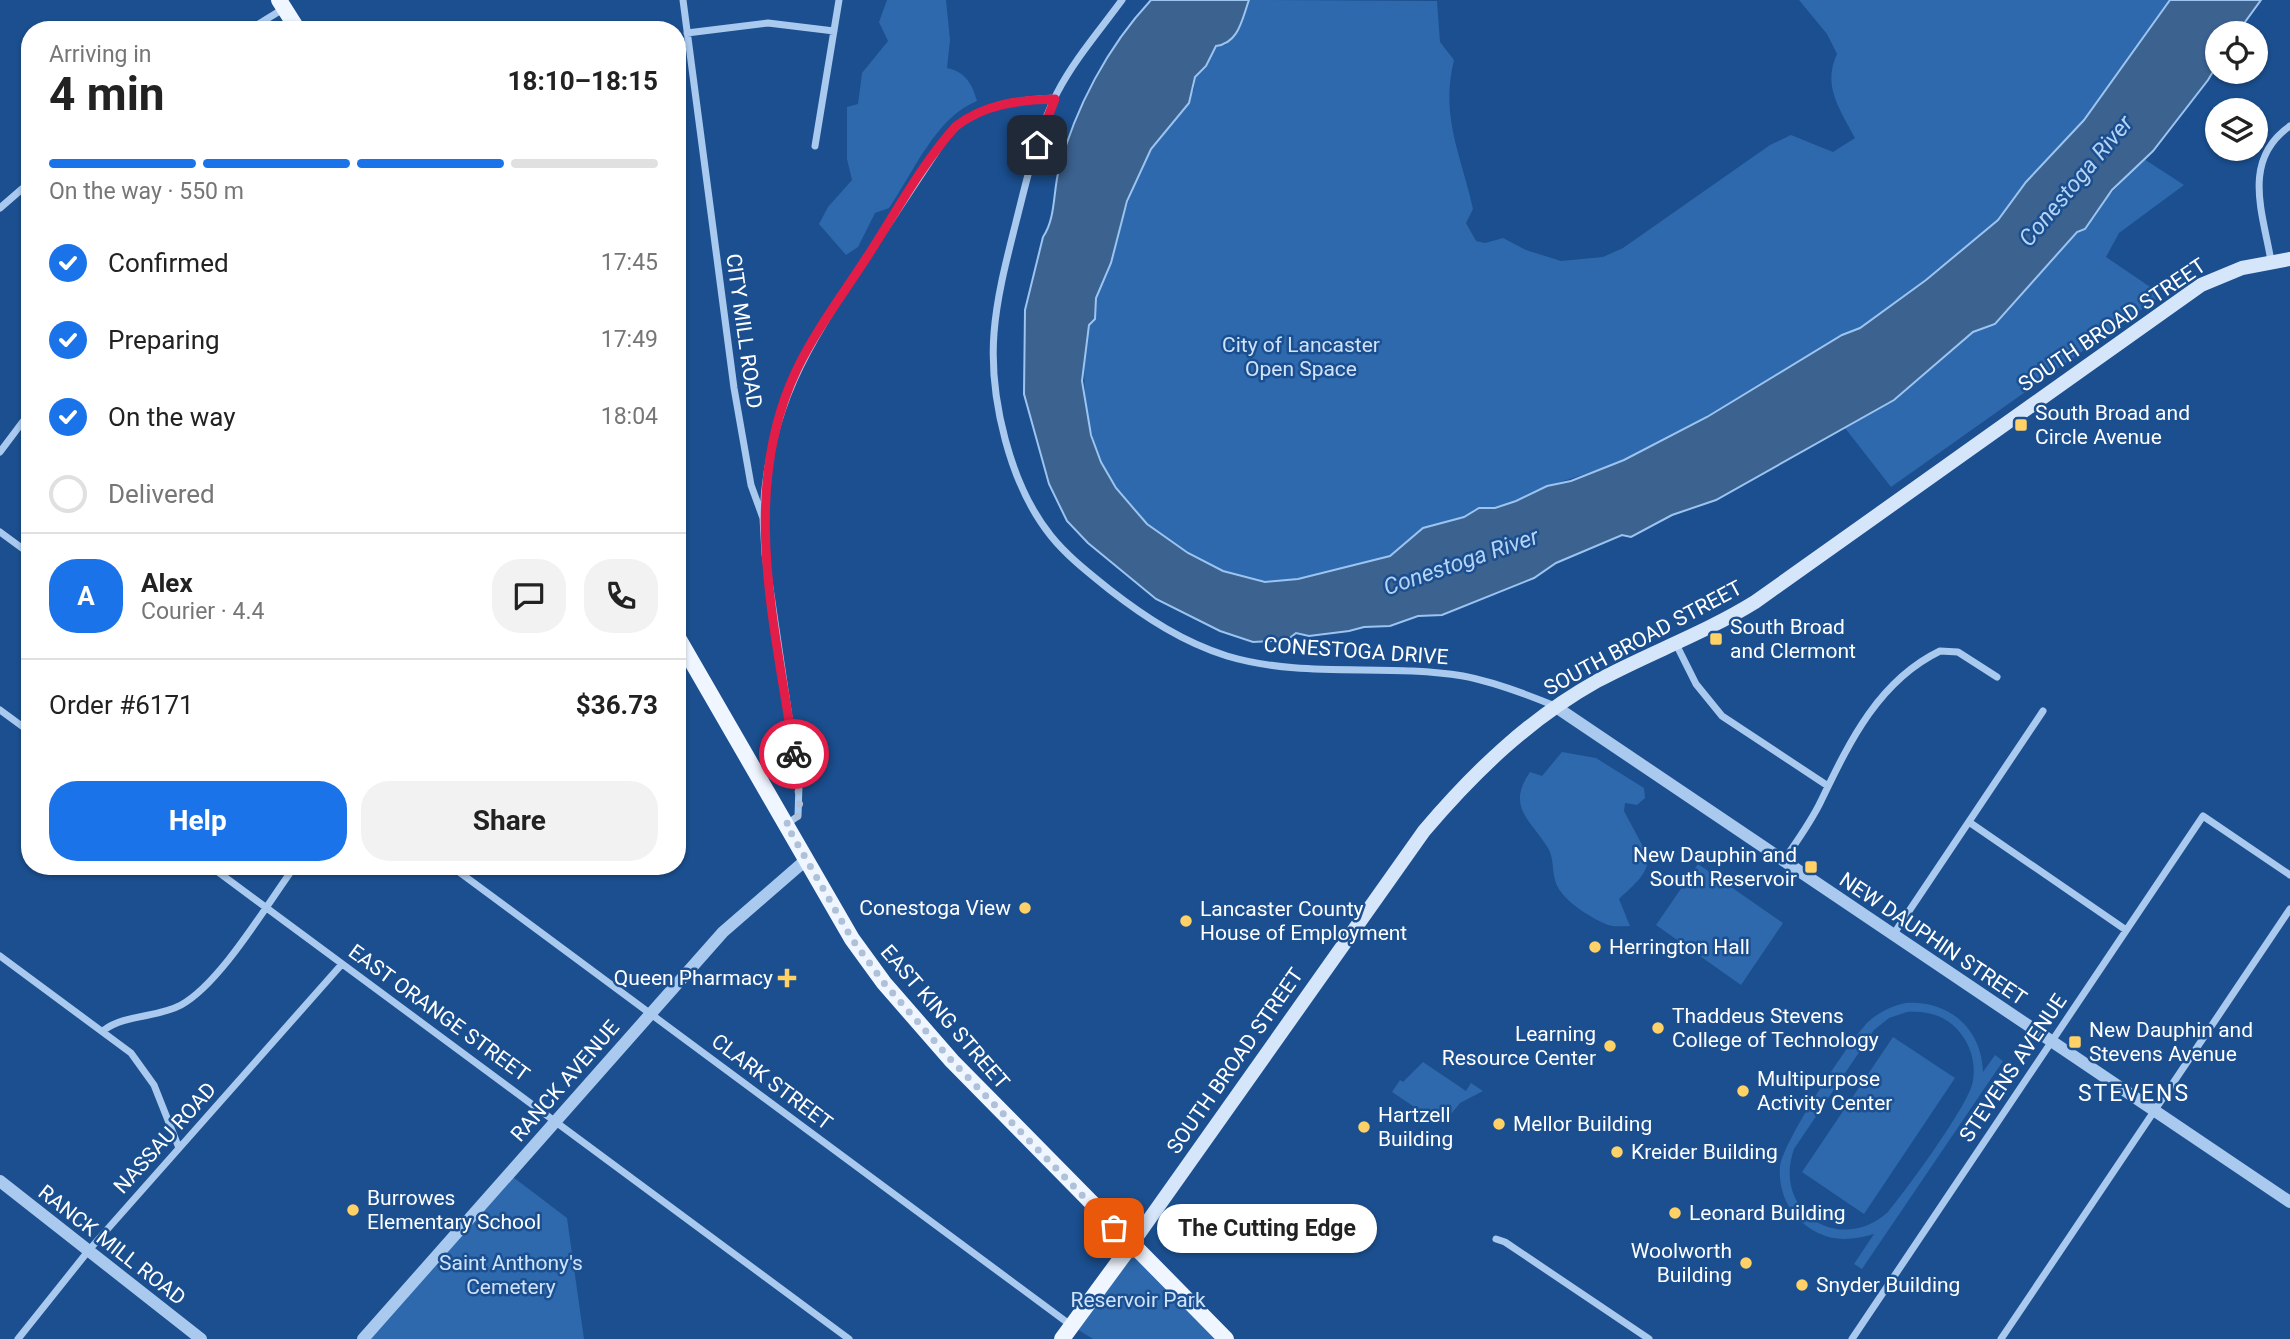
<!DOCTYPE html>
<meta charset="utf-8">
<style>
:root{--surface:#fff;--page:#f2f2f2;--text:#222;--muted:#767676;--line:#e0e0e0;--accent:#1a73e8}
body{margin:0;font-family:Roboto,sans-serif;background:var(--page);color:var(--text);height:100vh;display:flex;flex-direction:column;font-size:26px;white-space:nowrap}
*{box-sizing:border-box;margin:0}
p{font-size:23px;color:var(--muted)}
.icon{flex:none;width:38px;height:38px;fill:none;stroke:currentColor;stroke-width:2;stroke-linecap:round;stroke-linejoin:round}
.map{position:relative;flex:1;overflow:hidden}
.details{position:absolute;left:21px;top:21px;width:665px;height:854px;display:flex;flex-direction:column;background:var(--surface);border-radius:28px;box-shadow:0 2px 5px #0004}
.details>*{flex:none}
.buttons{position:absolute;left:2205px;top:21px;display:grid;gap:14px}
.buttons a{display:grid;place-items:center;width:63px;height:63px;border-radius:50%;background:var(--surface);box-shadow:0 2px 5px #0004;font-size:35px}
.pin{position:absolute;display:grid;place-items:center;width:60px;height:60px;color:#fff;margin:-30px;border-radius:14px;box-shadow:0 4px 10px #0006}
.courier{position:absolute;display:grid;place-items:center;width:70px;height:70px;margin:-35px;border:5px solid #e11d48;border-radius:50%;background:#fff;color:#222;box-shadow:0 2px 9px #0007}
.bubble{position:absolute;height:49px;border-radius:24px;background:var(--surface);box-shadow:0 2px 5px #0004;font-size:23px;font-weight:700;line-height:49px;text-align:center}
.summary em{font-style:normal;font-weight:700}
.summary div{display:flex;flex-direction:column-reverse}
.summary{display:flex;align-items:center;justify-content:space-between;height:119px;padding:0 28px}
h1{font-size:46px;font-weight:700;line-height:52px}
.bar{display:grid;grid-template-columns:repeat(4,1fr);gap:10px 7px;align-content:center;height:84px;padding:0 28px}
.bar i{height:9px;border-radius:5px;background:var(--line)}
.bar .on{background:var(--accent)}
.bar p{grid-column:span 4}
.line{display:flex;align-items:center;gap:18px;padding:0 28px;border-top:2px solid var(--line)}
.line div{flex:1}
.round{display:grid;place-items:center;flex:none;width:74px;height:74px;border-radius:28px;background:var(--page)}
ol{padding:0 28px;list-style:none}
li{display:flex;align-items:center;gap:21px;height:77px}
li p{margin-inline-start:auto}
li .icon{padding:7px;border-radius:50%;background:var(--accent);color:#fff;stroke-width:4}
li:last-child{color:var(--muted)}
li i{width:38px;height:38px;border:4px solid var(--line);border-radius:50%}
.cta{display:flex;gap:14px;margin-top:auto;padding:14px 28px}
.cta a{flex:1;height:80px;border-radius:28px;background:var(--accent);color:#fff;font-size:28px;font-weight:700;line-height:80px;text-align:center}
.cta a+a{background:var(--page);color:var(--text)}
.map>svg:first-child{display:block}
</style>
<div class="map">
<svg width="2290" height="1339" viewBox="0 0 2290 1339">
<rect width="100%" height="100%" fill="#1b4f8f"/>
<path fill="#2e69ad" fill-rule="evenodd" d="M887,0h59l4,40 -3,28c18,4 25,15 30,33 -41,16 -64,72 -88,107l-14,5 -17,34 -12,8 -27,-31 9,-17 24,-27 -5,-21v-52l11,-3 4,-31 26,-32 -9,-19z
M1249,0l188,1 3,41 14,18c-14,57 7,94 19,149l-7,14 10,18 9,2 18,-5 23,12 35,11 42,-4 20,-9 147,-103 21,-10 42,17 22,-14c-15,-29 -33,-52 -18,-84l-10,-20 -28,-34h371l-86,120 -58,62 -28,38 -72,60 -66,48 -18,7c-70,45 -144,93 -220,126 -25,10 -50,17 -75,25 -17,6 -31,16 -48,21 -7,2 -15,0 -21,1 -7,2 -8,6 -13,9 -8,4 -18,3 -26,7 -17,7 -31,24 -48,32 -19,9 -109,29 -128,26 -48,-7 -99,-38 -131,-74 -45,-52 -55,-117 -43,-183l6,-6 1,-21 40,-119 15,-30 43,-59 1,-13 11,-11 11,-20 9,-1z
M2144,159l40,26 -65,48 -13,24 56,38 -271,192 -46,-59 49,-28 79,-68 22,-8 82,-92 8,-3 12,-21z
M1562,752l34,6 48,30 1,10 -8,7 -12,-2 -1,8 24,45c1,19 -17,31 -29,43l11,27c-7,0 -16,1 -22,-1 -17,-7 -49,-26 -53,-45 -3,-11 -1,-21 -7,-32 -18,-29 -42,-41 -18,-76l12,4z
M1698,864l85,59 -42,62 -85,-60z
M1906,1003c43,-3 76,26 77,69l12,-17 8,6 -141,208 -8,-5 20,-30c-23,7 -45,8 -66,-7 -19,-13 -30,-36 -28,-60 2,-24 69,-126 88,-145 11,-10 24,-16 38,-19zM1907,1012c19,-1 37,3 50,17 14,15 20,36 15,56 -8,26 -65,104 -84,127 -49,44 -116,-1 -94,-63l80,-119 15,-12z
M1893,1037l62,41 -91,136 -62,-42z
M1423,1062l43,29 5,-8 12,8 -23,12 -9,11 -20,4 -39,-26 8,-12 3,2z
M513,1177l54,41 17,121h-214z
M1131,1245l95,94h-133l-21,-13z"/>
<path fill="#3c6290" stroke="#9cc4f0" stroke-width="2" d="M1151,0h98c-7,19 -10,43 -33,46l-10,20 -11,11 -6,26 -38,46 -24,52 -16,62 -15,35 -1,21 -6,6 -7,56 9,54 10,27 15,26 31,36 41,29 35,18 42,11 33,-3 92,-23 33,-28 41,-11 15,-9h16l21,-7 31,-15 24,-5 53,-21 83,-43 135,-82 18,-7 66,-48 72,-60 28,-38 58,-62 86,-120h91l-24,33h-20v32l-9,15 -55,71 -41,39 -27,39 -8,3 -82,92 -22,8 -79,68 -178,100 -44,15 -41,22 -9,-2 -66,28 -22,15 -92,37 -24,1 -28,10 -26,1 -15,4 -40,5 -13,-3 -9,7 -34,2 -33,-11 -64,-32 -68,-56 -21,-22 -18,-37 -25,-90 1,-84 18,-73c13,-19 10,-46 16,-68 16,-61 49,-123 92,-169z"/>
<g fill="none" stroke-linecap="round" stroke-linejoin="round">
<path stroke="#a9c9ee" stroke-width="7" d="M683,0l51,388 17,97 12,33 2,36 34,231 -1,31 -11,8
M1122,0c-22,30 -48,60 -65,93 -20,39 -30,86 -41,129 -9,36 -19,73 -22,111 -5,65 16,152 57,203 17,21 38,37 59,54 36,28 73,52 117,66 77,23 158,7 236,20 32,6 63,18 92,30
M249,30l34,-21
M687,33l81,-10 66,8
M815,146l24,-146
M0,208l30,-26
M2271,261c-8,-48 -30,-101 19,-135
M0,452l30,-40
M763,514c5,-106 44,-167 101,-253 27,-41 55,-83 82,-124 28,-32 68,-37 108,-39
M0,532l30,22
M1676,644l20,40 26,32 106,70
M0,710l30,22
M1969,822l157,108
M1784,860c13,-19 27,-38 37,-59 28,-58 57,-120 119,-150l18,1 39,25
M210,866l639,473
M451,866l621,460
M1893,935l150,-224
M0,956l131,97 23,32 25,63
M104,1030c22,-16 53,-12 77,-25 40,-22 86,-101 114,-139
M1496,1239l9,3 144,97
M18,1339l71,-89 253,-286
M1852,1339l351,-523 87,59
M2001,1339l289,-430"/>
<path stroke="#a9c9ee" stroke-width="12" d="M1556,707l734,495
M0,1181l201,158
M363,1339l360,-407 84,-73"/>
<path stroke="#d6e6fa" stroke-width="14" d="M1131,1245l293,-414c50,-59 105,-112 173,-150 52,-28 108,-48 158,-79l446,-317 41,-17 48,-9"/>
<path stroke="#f0f6ff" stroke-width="16" d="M279,0l19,30
M677,636l175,303 32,44 68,78 274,278
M1062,1339l69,-94"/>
</g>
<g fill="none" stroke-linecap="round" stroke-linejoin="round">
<path stroke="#afc1d8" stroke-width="7" stroke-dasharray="0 12.6" d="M794,754l6,54 -2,8 -12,8 66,115 32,44 68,78 162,167"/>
<path stroke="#e11d48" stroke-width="9" d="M794,754c-18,-127 -56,-262 3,-385 19,-39 46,-75 70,-112 28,-43 54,-92 89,-131 29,-22 63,-26 99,-27l-18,46"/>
</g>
<g fill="#ffd166" stroke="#1b4f8f" stroke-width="2.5">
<rect x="2014" y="418" width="14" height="14" rx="3.5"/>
<rect x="1709" y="632" width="14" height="14" rx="3.5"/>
<rect x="1804" y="860" width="14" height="14" rx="3.5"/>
<circle cx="1025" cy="908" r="7"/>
<circle cx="1186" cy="921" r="7"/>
<circle cx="1595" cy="947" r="7"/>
<path d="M783.5 967.5h7v7h7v7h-7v7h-7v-7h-7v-7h7z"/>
<circle cx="1658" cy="1028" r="7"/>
<rect x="2068" y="1035" width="14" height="14" rx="3.5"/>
<circle cx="1610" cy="1046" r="7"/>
<circle cx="1743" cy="1091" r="7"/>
<circle cx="1499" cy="1124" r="7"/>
<circle cx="1364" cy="1127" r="7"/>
<circle cx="1617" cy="1152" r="7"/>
<circle cx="353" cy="1210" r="7"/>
<circle cx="1675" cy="1213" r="7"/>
<circle cx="1746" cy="1263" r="7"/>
<circle cx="1802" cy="1285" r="7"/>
</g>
<g text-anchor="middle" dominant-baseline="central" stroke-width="5" stroke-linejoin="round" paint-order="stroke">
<g font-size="21" fill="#fff" stroke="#1b4f8f">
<text transform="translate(2112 325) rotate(-34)">SOUTH BROAD STREET</text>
<text transform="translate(744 331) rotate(82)">CITY MILL ROAD</text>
<text transform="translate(1643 638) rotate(-28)">SOUTH BROAD STREET</text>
<text transform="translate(1356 651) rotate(4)">CONESTOGA DRIVE</text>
<text transform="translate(1933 939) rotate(34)">NEW DAUPHIN STREET</text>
<text transform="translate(439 1013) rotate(36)">EAST ORANGE STREET</text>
<text transform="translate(945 1017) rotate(49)">EAST KING STREET</text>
<text transform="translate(1235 1061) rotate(-55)">SOUTH BROAD STREET</text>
<text transform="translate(2013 1068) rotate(-56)">STEVENS AVENUE</text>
<text transform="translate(565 1081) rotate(-49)">RANCK AVENUE</text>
<text transform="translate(772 1082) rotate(37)">CLARK STREET</text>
<text transform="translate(165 1138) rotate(-48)">NASSAU ROAD</text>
<text transform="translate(112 1245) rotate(38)">RANCK MILL ROAD</text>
</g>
<g font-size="21" fill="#cfe3fa" stroke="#1b4f8f">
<text x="1301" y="345">City of Lancaster<tspan x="1301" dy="24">Open Space</tspan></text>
<text x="511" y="1263">Saint Anthony's<tspan x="511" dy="24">Cemetery</tspan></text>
<text x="1138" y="1300">Reservoir Park</text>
</g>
<g font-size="21" fill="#fff" stroke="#1b4f8f" text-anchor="start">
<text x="2035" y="413">South Broad and<tspan x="2035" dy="24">Circle Avenue</tspan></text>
<text x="1730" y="627">South Broad<tspan x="1730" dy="24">and Clermont</tspan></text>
<text x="1797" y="855" text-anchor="end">New Dauphin and<tspan x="1797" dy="24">South Reservoir</tspan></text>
<text x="1011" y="908" text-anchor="end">Conestoga View</text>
<text x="1200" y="909">Lancaster County<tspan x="1200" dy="24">House of Employment</tspan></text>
<text x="1609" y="947">Herrington Hall</text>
<text x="773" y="978" text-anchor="end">Queen Pharmacy</text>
<text x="1672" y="1016">Thaddeus Stevens<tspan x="1672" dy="24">College of Technology</tspan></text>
<text x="2089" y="1030">New Dauphin and<tspan x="2089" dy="24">Stevens Avenue</tspan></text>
<text x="1596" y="1034" text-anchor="end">Learning<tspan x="1596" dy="24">Resource Center</tspan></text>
<text x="1757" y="1079">Multipurpose<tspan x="1757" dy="24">Activity Center</tspan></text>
<text x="1378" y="1115">Hartzell<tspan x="1378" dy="24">Building</tspan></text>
<text x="1513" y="1124">Mellor Building</text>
<text x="1631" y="1152">Kreider Building</text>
<text x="367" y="1198">Burrowes<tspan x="367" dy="24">Elementary School</tspan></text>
<text x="1689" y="1213">Leonard Building</text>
<text x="1732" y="1251" text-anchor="end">Woolworth<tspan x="1732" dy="24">Building</tspan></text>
<text x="1816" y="1285">Snyder Building</text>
</g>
<g font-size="23" font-style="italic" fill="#b5d3f5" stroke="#1b4f8f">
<text transform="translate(2076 181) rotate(-50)">Conestoga River</text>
<text transform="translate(1461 562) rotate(-19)">Conestoga River</text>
</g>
<g font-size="23" letter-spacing="2" fill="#fff" stroke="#1b4f8f">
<text x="2134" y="1093">STEVENS</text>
</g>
</g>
</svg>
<div class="buttons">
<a><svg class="icon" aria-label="locate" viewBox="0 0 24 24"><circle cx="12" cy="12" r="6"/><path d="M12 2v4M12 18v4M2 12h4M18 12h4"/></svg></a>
<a><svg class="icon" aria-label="layers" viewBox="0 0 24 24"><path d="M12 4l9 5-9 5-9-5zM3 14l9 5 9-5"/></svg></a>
</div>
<div class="pin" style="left:1114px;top:1228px;background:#ea580c"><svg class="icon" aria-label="bag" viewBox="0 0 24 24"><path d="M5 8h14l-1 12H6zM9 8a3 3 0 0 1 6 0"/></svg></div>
<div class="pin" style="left:1037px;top:145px;background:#1f2937"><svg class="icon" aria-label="home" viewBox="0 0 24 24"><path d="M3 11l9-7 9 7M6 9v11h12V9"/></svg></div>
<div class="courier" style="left:794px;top:754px"><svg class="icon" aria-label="bike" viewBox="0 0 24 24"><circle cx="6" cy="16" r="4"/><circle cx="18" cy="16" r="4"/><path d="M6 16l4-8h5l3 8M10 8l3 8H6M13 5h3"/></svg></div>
<div class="bubble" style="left:1157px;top:1204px;width:220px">The Cutting Edge</div>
<section class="details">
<div class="summary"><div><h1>4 min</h1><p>Arriving in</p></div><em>18:10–18:15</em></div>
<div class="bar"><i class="on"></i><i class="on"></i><i class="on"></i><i></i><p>On the way · 550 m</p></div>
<ol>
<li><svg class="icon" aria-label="check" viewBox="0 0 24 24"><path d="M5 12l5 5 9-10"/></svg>Confirmed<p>17:45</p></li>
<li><svg class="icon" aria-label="check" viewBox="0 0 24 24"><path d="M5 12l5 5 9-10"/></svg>Preparing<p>17:49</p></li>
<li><svg class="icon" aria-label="check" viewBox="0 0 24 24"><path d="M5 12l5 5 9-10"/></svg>On the way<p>18:04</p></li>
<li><i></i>Delivered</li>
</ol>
<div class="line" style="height:126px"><b class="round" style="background:var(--accent);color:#fff">A</b><div><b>Alex</b><p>Courier · 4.4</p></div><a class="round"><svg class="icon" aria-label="chat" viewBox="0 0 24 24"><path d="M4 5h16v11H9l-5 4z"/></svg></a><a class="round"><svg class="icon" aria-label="phone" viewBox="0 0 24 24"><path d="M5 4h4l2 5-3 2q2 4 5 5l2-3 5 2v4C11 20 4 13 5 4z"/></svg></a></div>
<div class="line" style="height:91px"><div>Order #6171</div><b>$36.73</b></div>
<div class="cta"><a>Help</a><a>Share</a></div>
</section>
</div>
